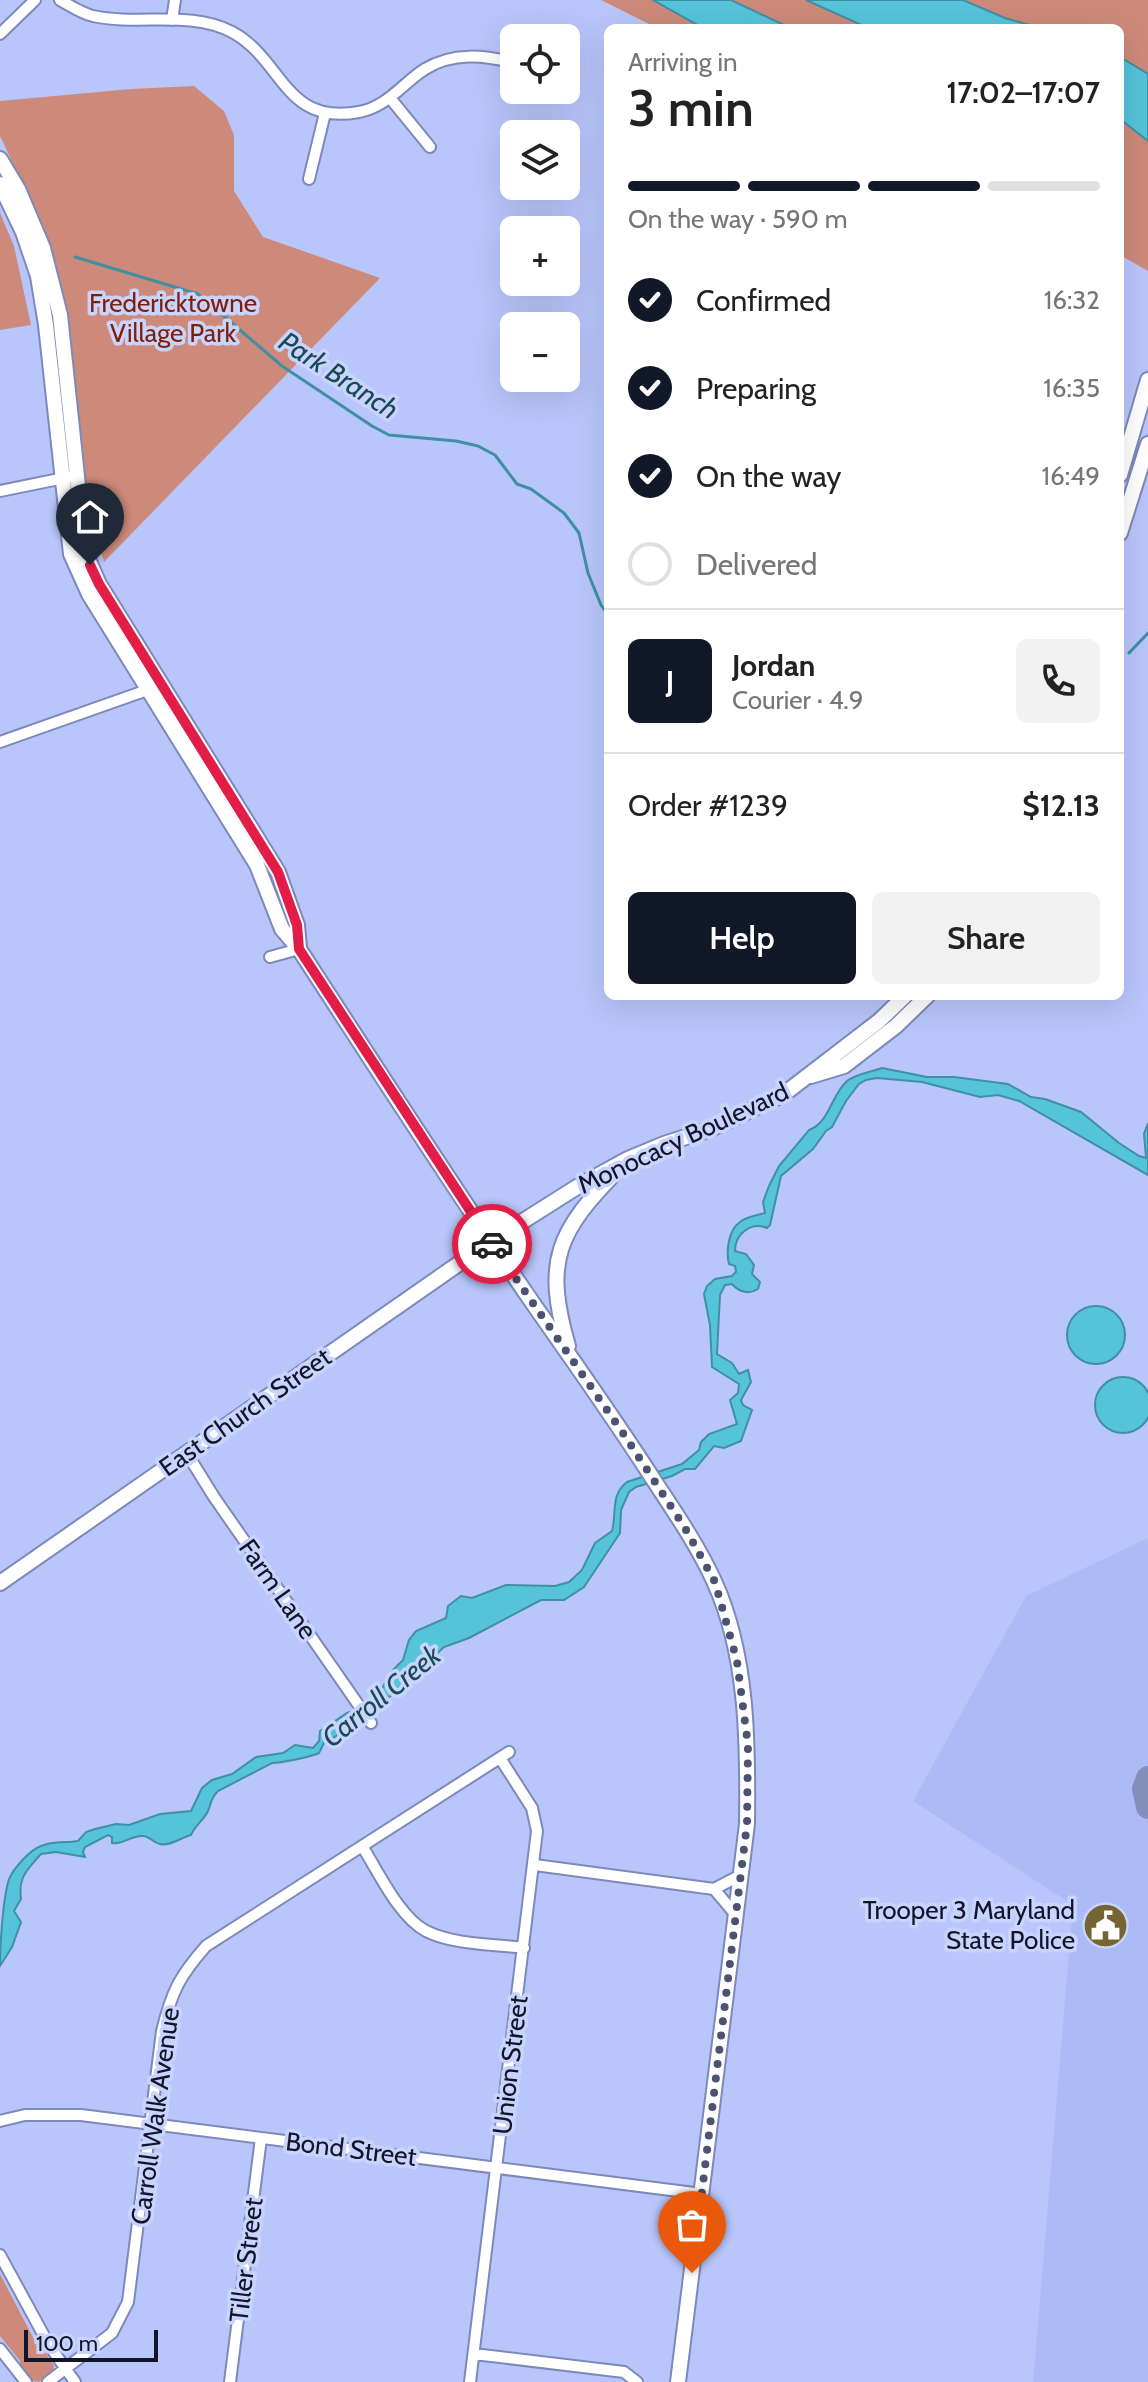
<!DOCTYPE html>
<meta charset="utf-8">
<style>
:root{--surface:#fff;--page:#f2f2f2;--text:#222;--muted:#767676;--line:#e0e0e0;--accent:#111827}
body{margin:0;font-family:Cabin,sans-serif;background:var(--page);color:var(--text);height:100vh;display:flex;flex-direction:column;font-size:30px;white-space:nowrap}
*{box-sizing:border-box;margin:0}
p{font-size:26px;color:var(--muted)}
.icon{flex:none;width:44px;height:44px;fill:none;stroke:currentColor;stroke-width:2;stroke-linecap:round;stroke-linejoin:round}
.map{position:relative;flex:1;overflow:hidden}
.drawer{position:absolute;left:604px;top:24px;width:520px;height:976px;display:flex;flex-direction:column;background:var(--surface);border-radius:12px;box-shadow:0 8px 32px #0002}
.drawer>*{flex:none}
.buttons{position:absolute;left:500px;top:24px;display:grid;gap:16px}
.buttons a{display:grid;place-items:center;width:80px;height:80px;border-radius:12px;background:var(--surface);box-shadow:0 8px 32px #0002;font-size:40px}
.scale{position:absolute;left:24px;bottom:20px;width:134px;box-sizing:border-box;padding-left:8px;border:4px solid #111527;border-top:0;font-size:22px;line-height:28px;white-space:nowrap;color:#111527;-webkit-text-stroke:6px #c9d4fe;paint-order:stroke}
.pin{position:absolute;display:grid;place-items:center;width:68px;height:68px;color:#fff;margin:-82px -34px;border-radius:50% 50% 50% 0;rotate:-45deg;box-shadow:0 0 8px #0007}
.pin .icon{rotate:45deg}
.courier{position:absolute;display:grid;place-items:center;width:80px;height:80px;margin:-40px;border:6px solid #e11d48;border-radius:50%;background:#fff;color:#222;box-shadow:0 2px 10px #0007}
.head em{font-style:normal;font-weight:600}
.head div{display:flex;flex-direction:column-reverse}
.head{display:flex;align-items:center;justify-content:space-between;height:136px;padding:0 24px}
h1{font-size:52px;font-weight:600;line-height:60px}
.bar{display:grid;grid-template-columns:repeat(4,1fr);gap:12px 8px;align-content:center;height:96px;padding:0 24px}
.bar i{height:10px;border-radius:6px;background:var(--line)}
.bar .active{background:var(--accent)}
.bar p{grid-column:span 4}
.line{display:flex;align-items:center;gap:20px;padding:0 24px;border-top:2px solid var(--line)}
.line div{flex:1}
.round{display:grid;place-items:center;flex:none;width:84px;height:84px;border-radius:12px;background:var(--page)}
ol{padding:0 24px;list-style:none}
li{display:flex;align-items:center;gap:24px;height:88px}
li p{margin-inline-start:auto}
li .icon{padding:8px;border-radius:50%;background:var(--accent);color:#fff;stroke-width:4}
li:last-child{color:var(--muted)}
li i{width:44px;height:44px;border:4px solid var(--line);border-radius:50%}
.action{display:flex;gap:16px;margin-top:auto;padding:16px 24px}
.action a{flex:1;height:92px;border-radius:12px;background:var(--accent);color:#fff;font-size:32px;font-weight:600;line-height:92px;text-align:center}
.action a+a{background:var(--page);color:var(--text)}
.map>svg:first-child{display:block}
</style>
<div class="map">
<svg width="1148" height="2382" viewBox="0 0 1148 2382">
<rect width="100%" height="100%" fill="#b9c6fb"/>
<path fill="#acbbf6" d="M1148,1538v844h-115l40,-477 -160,-104 113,-205z"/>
<path fill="#cd8a7a" d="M601,0h547v271l-28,-16v-227h-463z
M194,86l30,25 10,24v56l29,46 117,41 -276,284 -35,-122 -20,-128 5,-46 -10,-37 -44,-93v-35l131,-12z
M0,213l14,33 17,79 -31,5z
M0,2274l38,73 5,2 11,17 -2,6 -13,10 -9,-2 -10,-11v-8l-20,-25z"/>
<path fill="#55c3da" stroke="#418fa4" stroke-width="2" d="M653,0h78l59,28h-36l-7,-3 -4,3h-40z
M806,0h157l42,18 35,10h-172z
M1120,57l28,17v67l-28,-22z
M882,1068l45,9h27l54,7 23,13 14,2 36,13 38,31 20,13 7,2 -2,-24 4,-11v52l-129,-74 -21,-6 -18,2 -58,-15 -45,-4 -11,2 -7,4 -13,17 -14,26 -6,4 -13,18 -32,27 -11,49 -3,3c-16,-7 -32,6 -32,23l11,3 8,11 -2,9 8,8 -2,7c-9,6 -19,3 -26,-5l-7,1 -5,10 -3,59 15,9 7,11 9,-4 3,12 -10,18 2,5 9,5 -11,31 -17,7 -10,-2 -19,23h-10l-13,7 -36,11 -7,5 -8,18 -1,23 -36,54 -20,13h-23l-72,38 -25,9 -81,74 -39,22 -5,10c-8,4 -39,10 -47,10l-54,28c-8,8 -6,11 -10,20 -4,9 -13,14 -17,24 -9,2 -22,12 -31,9 -6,-1 -11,-8 -17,-8 -12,-1 -19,9 -31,7v-6l-4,-2 -23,12 -2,5 2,5 -29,-5 -15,2c-14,16 -23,23 -20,45l-7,12 7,11 -9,25 -12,19c0,-19 3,-73 10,-89 5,-10 20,-27 31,-31 12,-5 24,-3 37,-5l8,-9 9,-3 21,-5 13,1 31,-11 31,-3 11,-23 10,-8 20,-6 24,-17 27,-4 12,-8 18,3 6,-7 1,-10 27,-18 10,-3 23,-18 12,-21 11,-11 6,-20 7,-9 30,-13 2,-12 13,-10 11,2 34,-13 49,1 14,-4 13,-12 13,-27 17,-12c5,-18 -2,-36 15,-49l55,-18 17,-14 2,-8 8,-8 28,-10 -7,-24 8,-7 1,-9 -27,-17 -2,-42 -6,-31 3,-8 8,-7 17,-3 4,-4 -1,-6 -6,-2c-3,-12 -1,-34 11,-42 6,-5 18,-7 25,-9l-2,-11 6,-16 10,-20 30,-36c21,-8 22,-35 38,-49 8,-7 24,-9 35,-13z
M1067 1335a29 29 0 1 1 58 0a29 29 0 1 1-58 0Z
M1095 1405a28 28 0 1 1 56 0a28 28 0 1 1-56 0Z"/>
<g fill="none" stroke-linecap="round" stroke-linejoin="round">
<path stroke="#418fa4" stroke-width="3" d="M75,257l123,37 84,72 90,60 17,9 67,6 22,5 17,9 22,29 14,5 33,24 15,20 9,40 13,32 7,10
M1129,653l19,-20"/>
<path stroke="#848eb9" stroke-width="24" d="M1148,1778l-4,11 4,18"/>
<defs>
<path id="minor" d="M60,0c11,6 21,13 33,16 46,10 97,-6 139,16 51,27 52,94 127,80 28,-5 44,-29 66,-43 28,-17 59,-14 89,-6
M172,20l3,-20
M0,34l35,-34
M390,98l40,49
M309,179l16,-66
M0,491l69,-14
M0,742l153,-54
M270,957l29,-8
M186,1452l28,45 157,226
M362,1846c16,25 37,71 64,85 28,14 67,13 98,17
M535,1865l179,24 27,-14
M714,1889l22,26
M0,2121l25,-6h56l621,79
M0,2255l49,90 26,37
M0,2349l26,33
M474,2354l150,18 13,10
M48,2382l64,-49 16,-31 34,-271c10,-40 17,-54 44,-85l303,-194
M230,2382l31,-244
M470,2382l67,-551 -5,-23 -32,-50"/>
<path id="major" d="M0,159l18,30 25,59 17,67 25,237 14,32 179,288 19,53 2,23
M0,184l23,48 15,44 8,49 25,229 18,40 168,271 25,64 17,20c77,118 153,237 233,353 42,60 84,119 123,180 21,32 43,64 59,99 34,74 34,164 33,243l-69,558
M1120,475l28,-95
M1120,533l28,-89
M811,1076l33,-10 52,-40 31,-30
M568,1346c-25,-86 -10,-115 51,-177
M0,1583l490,-341 87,-55 51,-28 36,-15 47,-15 73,-35 95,-73 26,-25"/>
</defs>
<use href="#minor" stroke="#7d89ba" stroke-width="14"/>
<use href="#major" stroke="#7d89ba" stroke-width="18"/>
<use href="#minor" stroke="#fff" stroke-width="10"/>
<use href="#major" stroke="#fff" stroke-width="14"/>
</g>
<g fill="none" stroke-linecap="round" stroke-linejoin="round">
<path stroke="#4c5371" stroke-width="8" stroke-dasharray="0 14.4" d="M492,1244l133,192 60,92 30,54 22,79 11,84 -1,79 -55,449"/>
<path stroke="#e11d48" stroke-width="10" d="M90,565l9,19 179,288 19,53 2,24 193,295"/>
</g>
<defs>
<symbol id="civic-disc" viewBox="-11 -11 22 22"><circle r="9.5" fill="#746532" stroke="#c9d4fe"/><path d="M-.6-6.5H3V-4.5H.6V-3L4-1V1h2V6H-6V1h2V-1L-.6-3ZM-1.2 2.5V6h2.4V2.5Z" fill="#fff"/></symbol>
</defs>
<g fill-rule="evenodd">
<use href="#civic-disc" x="1080" y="1900" width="51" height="51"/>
</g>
<g text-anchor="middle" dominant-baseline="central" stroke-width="7" stroke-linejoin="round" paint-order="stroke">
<g font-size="26" fill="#7f1f0a" stroke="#c9d4fe">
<text x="173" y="303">Fredericktowne<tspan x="173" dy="30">Village Park</tspan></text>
</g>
<g font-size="26" fill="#111527" stroke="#c9d4fe">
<text transform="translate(683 1138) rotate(-25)">Monocacy Boulevard</text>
<text transform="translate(245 1412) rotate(-35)">East Church Street</text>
<text transform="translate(278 1589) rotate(55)">Farm Lane</text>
<text transform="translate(510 2065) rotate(-83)">Union Street</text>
<text transform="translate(155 2116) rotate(-82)">Carroll Walk Avenue</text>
<text transform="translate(351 2149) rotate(7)">Bond Street</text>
<text transform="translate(246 2260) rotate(-83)">Tiller Street</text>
</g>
<g font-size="26" fill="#111527" stroke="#c9d4fe" text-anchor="end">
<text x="1075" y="1910">Trooper 3 Maryland<tspan x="1075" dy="30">State Police</tspan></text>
</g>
<g font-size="28" font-style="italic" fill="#194a53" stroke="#c9d4fe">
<text transform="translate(339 375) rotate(33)">Park Branch</text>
<text transform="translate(381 1696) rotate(-39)">Carroll Creek</text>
</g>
</g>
</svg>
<div class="buttons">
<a><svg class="icon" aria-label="locate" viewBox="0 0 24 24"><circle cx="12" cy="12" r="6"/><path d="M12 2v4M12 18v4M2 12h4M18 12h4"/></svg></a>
<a><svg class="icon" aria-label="layers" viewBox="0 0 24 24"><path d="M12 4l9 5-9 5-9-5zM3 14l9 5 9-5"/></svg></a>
<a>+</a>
<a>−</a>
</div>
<div class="scale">100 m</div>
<div class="pin" style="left:692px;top:2273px;background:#ea580c"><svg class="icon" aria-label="bag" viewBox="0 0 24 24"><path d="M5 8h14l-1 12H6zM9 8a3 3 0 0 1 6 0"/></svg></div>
<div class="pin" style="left:90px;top:565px;background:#1f2937"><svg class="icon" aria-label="home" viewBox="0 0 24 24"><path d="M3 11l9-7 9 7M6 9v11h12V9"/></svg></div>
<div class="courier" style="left:492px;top:1244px"><svg class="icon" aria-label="car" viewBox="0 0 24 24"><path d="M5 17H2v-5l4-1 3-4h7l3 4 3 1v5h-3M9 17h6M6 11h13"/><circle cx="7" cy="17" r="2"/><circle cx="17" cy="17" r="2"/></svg></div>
<section class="drawer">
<div class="head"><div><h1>3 min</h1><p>Arriving in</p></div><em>17:02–17:07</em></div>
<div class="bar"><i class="active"></i><i class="active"></i><i class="active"></i><i></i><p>On the way · 590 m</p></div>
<ol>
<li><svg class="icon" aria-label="check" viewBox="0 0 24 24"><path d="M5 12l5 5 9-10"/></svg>Confirmed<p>16:32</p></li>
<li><svg class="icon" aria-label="check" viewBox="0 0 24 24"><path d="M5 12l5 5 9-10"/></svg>Preparing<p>16:35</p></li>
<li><svg class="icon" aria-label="check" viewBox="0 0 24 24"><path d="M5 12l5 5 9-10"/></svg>On the way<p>16:49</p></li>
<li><i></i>Delivered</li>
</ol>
<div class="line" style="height:144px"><b class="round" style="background:var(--accent);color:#fff">J</b><div><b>Jordan</b><p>Courier · 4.9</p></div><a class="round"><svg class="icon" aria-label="phone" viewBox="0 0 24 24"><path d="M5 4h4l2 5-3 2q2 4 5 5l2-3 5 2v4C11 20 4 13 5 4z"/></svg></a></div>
<div class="line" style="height:104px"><div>Order #1239</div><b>$12.13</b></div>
<div class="action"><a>Help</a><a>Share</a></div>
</section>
</div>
